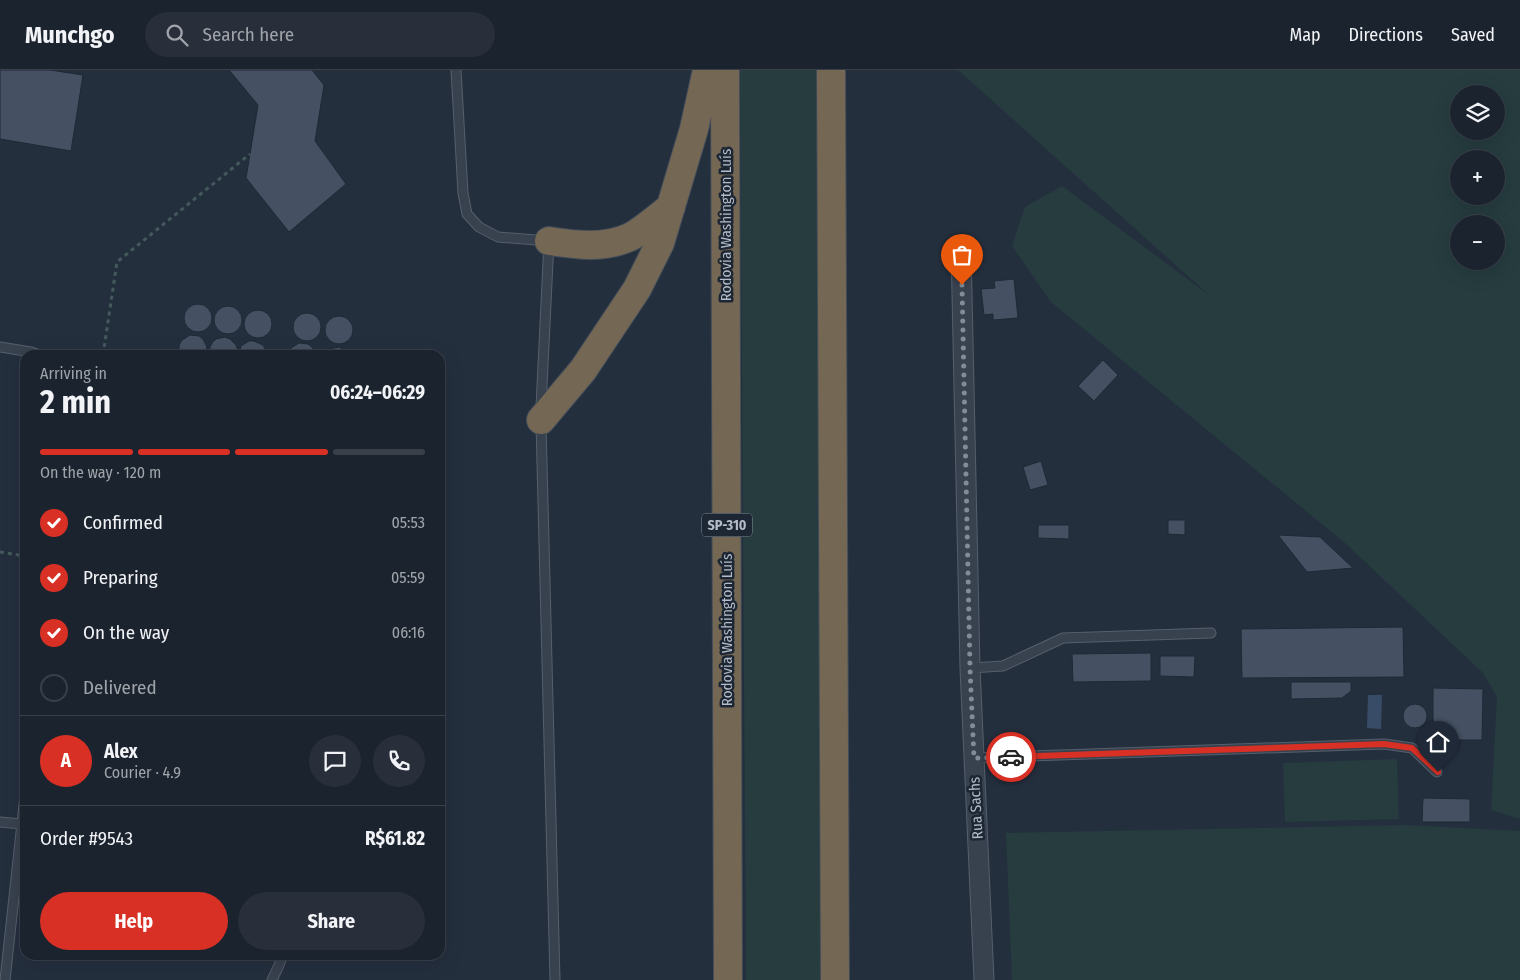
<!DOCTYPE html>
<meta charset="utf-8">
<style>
:root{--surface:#1b232e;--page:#282f3a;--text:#f1f3f6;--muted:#a0a4aa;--line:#39404a;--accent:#d93025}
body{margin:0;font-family:"Fira Sans Condensed",sans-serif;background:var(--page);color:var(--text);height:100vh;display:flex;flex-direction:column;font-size:19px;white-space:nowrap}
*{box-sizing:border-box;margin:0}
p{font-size:16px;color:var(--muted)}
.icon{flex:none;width:28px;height:28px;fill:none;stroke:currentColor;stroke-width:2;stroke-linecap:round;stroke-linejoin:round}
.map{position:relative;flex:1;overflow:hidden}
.sheet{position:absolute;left:20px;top:280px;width:425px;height:610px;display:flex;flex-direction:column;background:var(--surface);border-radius:15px;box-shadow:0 5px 20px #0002,0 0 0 1px var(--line)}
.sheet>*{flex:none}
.fabs{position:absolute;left:1450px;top:15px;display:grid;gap:10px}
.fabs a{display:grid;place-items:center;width:55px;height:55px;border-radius:50%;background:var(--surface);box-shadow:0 5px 20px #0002,0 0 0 1px var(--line);font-size:25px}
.pin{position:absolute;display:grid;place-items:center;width:42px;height:42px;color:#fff;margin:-51px -21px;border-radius:50% 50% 50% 0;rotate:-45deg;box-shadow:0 0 5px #0007}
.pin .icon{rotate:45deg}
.courier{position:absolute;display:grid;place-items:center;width:50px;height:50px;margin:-25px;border:4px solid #d93025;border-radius:50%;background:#fff;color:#222;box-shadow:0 1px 6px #0007}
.headline em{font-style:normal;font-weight:700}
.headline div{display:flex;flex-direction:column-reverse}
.headline{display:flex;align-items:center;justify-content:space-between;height:85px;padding:0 20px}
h1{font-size:32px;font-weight:700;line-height:38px}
.bar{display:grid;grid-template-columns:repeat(4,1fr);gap:8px 5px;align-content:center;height:60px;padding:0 20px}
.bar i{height:6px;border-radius:4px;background:var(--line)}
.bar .on{background:var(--accent)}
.bar p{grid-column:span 4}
.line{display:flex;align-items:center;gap:12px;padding:0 20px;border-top:1px solid var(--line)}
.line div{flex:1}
.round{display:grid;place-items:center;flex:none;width:52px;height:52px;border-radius:26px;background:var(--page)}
ol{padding:0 20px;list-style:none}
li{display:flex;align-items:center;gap:15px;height:55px}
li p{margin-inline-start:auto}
li .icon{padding:5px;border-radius:50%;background:var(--accent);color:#fff;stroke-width:4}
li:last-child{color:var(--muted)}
li i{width:28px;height:28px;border:2px solid var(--line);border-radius:50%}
.action{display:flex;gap:10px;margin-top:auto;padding:10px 20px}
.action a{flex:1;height:58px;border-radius:30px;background:var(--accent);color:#fff;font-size:20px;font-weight:700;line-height:58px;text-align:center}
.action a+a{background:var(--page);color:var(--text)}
header{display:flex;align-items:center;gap:30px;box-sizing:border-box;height:70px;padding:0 25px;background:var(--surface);border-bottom:1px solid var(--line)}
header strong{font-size:24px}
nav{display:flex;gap:28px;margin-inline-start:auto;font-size:18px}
.search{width:350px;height:45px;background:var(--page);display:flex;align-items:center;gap:12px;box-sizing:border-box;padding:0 18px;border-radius:28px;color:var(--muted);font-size:19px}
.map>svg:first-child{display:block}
</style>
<header>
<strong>Munchgo</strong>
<div class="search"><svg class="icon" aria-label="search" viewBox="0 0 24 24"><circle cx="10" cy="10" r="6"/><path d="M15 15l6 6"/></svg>Search here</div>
<nav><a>Map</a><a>Directions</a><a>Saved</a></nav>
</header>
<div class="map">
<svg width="1520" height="910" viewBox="0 0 1520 910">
<rect width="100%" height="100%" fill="#242f3e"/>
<path fill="#263c3f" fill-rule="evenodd" d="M740,0h76l6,910h-76z
M958,0h562v749l-29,-9 6,-113 -14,-24 -138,-130 -294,-241 -39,-56 13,-39 37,-21 147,109zM1459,24h37v37h-37zM1459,89h37v37h-37zM1459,154h37v37h-37z
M1397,689l2,60 -114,3 -2,-59z
M1406,755l114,6v149h-508l-6,-147z"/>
<path fill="#394c67" d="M1368,625h14l-1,34 -14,-1z"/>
<path fill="#455162" stroke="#1f2835" d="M0,0h50l33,5 -12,76 -71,-12z
M229,0h83l12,15 -9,56 31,43 -57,48 -43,-54 12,-73z
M1014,209l4,39 -25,2v-6l-9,1 -3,-26 14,-1 -1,-7z
M184 248a14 14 0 1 1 28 0a14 14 0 1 1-28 0Z
M214 250a14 14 0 1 1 28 0a14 14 0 1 1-28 0Z
M244 254a14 14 0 1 1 28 0a14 14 0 1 1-28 0Z
M293 257a14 14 0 1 1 28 0a14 14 0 1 1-28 0Z
M325 260a14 14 0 1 1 28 0a14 14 0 1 1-28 0Z
M190,265l9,1 4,3 4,8 -2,8h-25l-1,-6v-4l3,-5z
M225,267l5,2 6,6 2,5 -1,5h-27v-8l2,-4 4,-4z
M249,271h5l9,4 2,4 2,6h-28l2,-9z
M299,273l9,1 4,3 4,8h-28l3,-7z
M339,277l4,2 7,6h-26l5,-6z
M1103,290l15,15 -24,26 -16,-15z
M1041,391l7,24 -18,5 -7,-23z
M1168,450h17v15l-17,-1z
M1038,455h31v14l-31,-1z
M1278,465l42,2 33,31 -46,4z
M1403,557l1,50 -162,1 -1,-49z
M1151,583v28l-78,1 -1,-28z
M1160,586h35l-1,21 -34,-1z
M1291,612h60v9l-9,7 -51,1z
M1433,618l50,1 -1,51h-49z
M1403 646a12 12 0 1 1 24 0a12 12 0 1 1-24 0Z
M1423,728l47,1v23h-48z"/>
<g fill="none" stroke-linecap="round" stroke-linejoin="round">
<defs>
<path id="service" d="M456,0l7,123 4,21 12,13 19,10 51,4 -8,166
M0,277l31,5 9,3
M541,353l14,557
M970,598l33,-2 60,-28 148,-5
M974,688l410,-14 28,4 25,24
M0,752l21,2
M5,910l20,-185
M272,910l8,-17 2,-8"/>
<path id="minor" d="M961,177l9,421 14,312"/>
<path id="motorway" d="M725,0l3,910
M831,0l4,910
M549,171c27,4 55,8 81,-4 12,-6 29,-21 41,-30
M541,350l42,-50 54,-81 23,-46 34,-114 13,-59"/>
</defs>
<use href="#service" stroke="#565f6c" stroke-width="11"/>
<use href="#minor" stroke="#565f6c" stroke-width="21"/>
<use href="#motorway" stroke="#434c59" stroke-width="30"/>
<path stroke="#44595c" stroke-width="3" stroke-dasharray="4 4" stroke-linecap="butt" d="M103,285l14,-93 133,-108
M0,482l25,4"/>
<use href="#service" stroke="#38414e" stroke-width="9"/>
<use href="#minor" stroke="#38414e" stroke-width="19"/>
<use href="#motorway" stroke="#746855" stroke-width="28"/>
</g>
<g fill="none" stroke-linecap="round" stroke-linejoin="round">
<path stroke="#828b98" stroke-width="5" stroke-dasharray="0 9" d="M962,215l8,383 4,90 37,-1"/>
<path stroke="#d93025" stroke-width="6" d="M1011,687l373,-13 28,4 26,24"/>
</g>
<g text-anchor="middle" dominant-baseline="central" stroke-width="5" stroke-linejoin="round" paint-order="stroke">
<rect fill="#1d2633" stroke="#878f9c" stroke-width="1" x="702" y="443.5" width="50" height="23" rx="4"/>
<g font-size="14" font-weight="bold" fill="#b4bcc9">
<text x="727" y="455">SP-310</text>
</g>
<g font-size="15" fill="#b4bcc9" stroke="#1d2633">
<text transform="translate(726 155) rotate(-90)">Rodovia Washington Luís</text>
<text transform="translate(727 560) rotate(-90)">Rodovia Washington Luís</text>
<text transform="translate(976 738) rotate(-93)">Rua Sachs</text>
</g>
</g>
</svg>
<div class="fabs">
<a><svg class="icon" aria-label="layers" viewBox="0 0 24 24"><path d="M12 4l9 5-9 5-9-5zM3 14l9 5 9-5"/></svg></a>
<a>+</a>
<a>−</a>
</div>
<div class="pin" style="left:962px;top:215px;background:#ea580c"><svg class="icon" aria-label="bag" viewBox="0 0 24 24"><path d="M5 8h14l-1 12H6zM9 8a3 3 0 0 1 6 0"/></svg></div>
<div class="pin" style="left:1438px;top:702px;background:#1f2937"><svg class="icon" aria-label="home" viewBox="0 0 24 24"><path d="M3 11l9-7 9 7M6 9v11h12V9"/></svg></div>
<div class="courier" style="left:1011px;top:687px"><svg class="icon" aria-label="car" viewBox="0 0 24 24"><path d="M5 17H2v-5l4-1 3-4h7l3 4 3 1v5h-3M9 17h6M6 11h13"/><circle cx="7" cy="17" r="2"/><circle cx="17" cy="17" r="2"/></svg></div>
<section class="sheet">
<div class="headline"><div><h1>2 min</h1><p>Arriving in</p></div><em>06:24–06:29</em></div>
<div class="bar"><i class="on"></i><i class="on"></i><i class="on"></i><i></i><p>On the way · 120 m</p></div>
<ol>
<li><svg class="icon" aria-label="check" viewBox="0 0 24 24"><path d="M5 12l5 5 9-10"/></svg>Confirmed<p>05:53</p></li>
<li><svg class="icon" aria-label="check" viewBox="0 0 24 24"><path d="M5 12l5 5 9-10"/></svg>Preparing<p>05:59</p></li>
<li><svg class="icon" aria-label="check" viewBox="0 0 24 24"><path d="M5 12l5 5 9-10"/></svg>On the way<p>06:16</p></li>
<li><i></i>Delivered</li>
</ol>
<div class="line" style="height:90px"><b class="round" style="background:var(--accent);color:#fff">A</b><div><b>Alex</b><p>Courier · 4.9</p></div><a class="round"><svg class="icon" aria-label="chat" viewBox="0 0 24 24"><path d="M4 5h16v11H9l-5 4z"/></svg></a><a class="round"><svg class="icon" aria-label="phone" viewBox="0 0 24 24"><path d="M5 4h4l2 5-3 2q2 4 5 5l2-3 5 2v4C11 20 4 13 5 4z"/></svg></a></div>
<div class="line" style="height:65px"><div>Order #9543</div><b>R$61.82</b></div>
<div class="action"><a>Help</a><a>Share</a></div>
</section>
</div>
